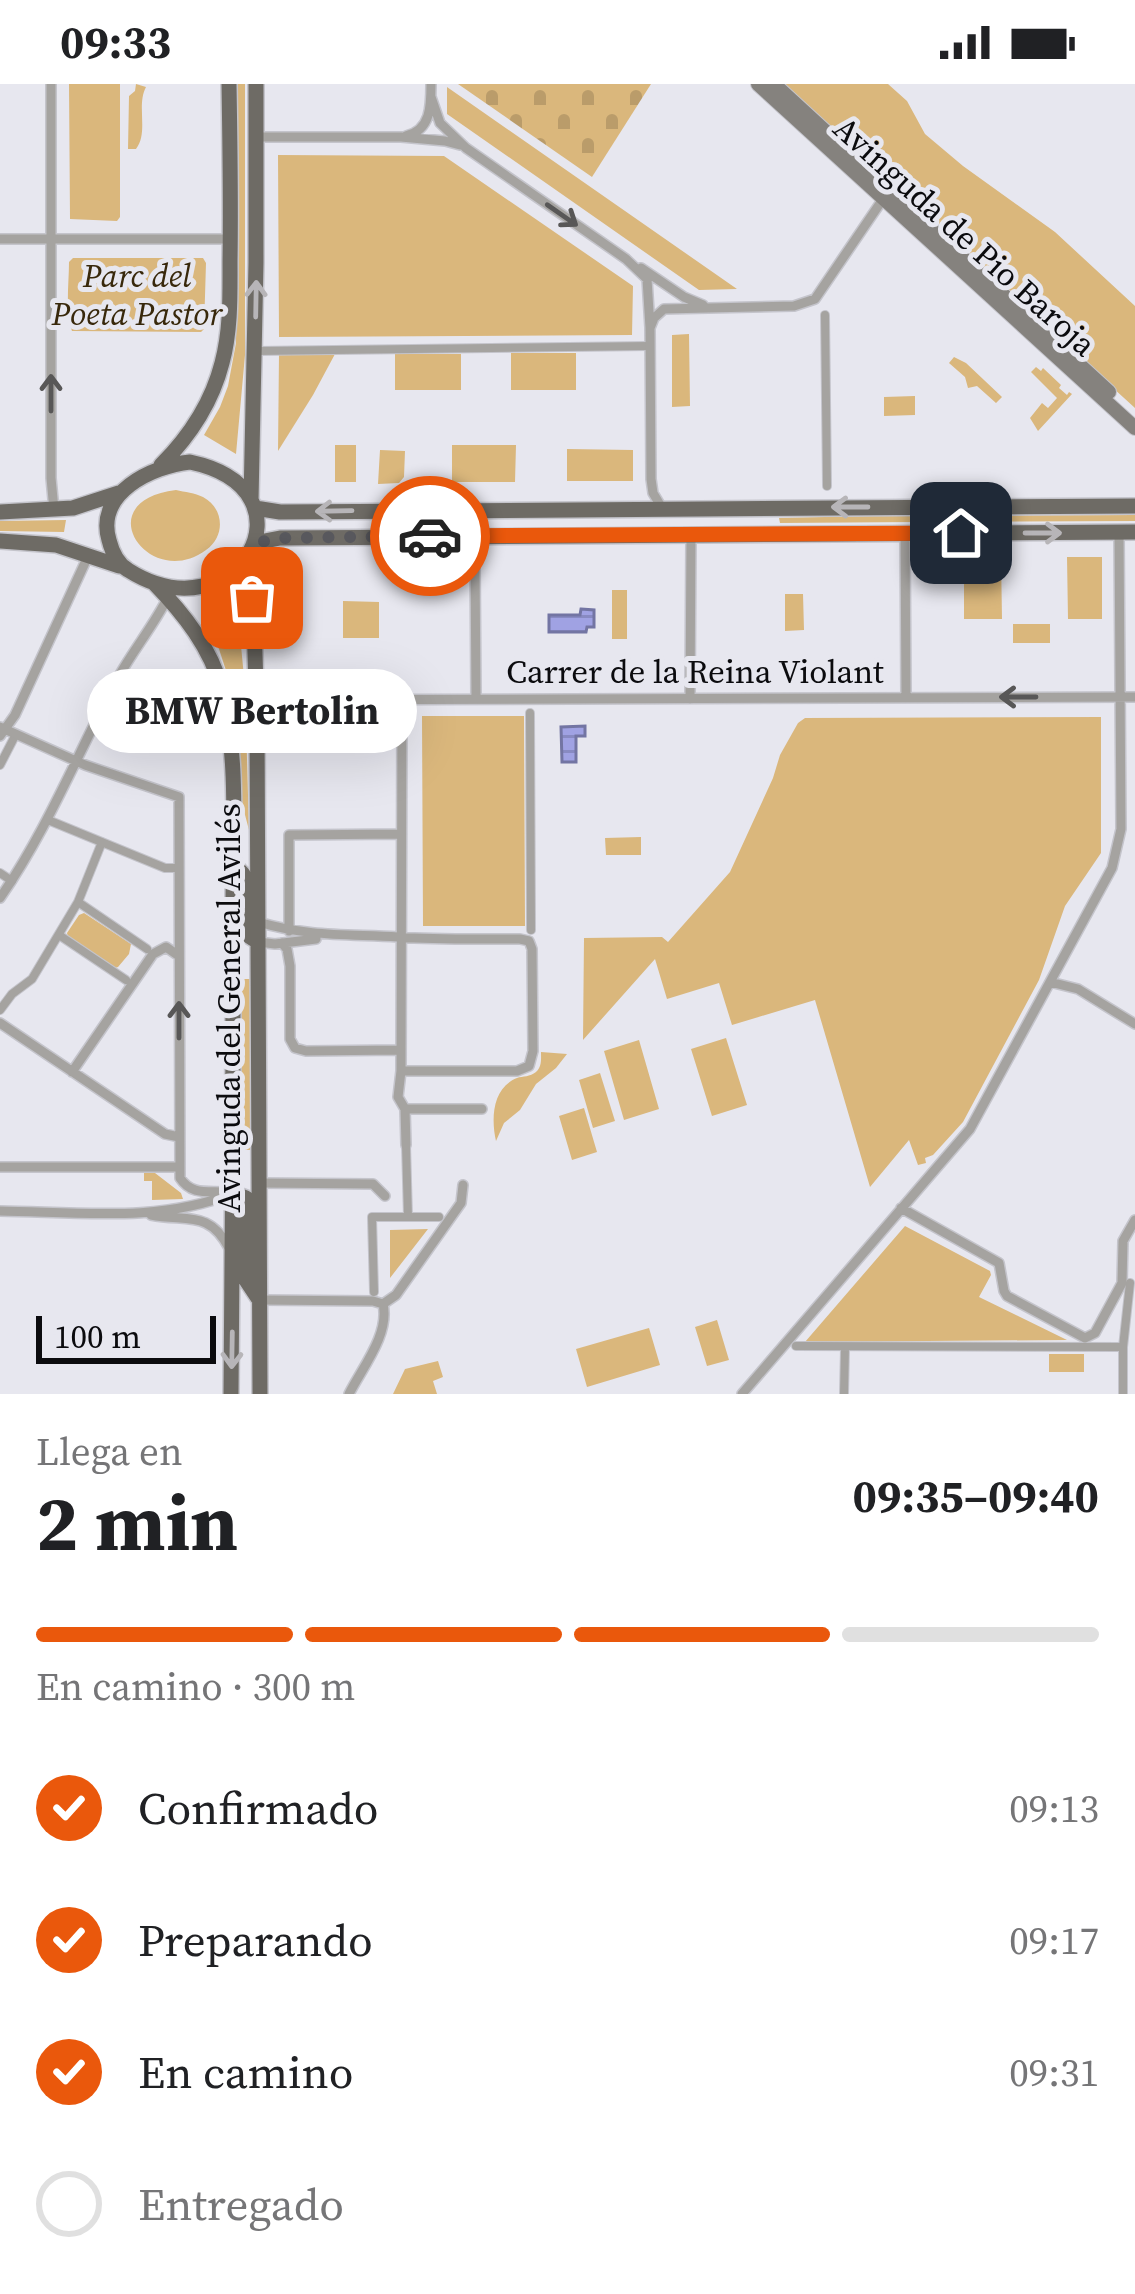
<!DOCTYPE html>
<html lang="es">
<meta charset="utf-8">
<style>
:root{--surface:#fff;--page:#f2f2f2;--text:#202124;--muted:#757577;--line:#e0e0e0;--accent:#ea580c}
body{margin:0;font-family:"Source Serif 4",serif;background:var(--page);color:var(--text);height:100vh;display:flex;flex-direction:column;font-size:45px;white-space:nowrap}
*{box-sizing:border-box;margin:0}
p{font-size:39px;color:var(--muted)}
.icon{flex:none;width:66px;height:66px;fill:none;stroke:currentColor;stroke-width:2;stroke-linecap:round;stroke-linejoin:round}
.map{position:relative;height:1310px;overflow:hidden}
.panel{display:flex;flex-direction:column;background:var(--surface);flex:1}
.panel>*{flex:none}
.scale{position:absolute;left:36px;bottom:30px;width:180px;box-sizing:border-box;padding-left:12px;border:6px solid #0b0b0e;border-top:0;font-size:33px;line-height:42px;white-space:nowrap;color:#0b0b0e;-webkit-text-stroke:9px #e7e7ef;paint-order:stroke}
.pin{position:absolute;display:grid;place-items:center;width:102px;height:102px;color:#fff;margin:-51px;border-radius:24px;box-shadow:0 6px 18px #0006}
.courier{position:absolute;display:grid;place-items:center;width:120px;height:120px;margin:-60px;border:9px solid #ea580c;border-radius:50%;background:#fff;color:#222;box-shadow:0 3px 15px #0007}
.bubble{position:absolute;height:84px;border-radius:42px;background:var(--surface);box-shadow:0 12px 48px #0002;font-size:39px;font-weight:700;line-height:84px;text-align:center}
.headline em{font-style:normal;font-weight:700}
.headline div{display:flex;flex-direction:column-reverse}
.headline{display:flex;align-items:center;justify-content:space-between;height:204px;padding:0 36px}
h1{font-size:78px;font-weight:700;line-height:90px}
.bar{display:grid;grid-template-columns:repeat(4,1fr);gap:18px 12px;align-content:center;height:144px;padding:0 36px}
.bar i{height:15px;border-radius:9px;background:var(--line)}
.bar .on{background:var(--accent)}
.bar p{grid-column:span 4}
ol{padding:0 36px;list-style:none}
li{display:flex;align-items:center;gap:36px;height:132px}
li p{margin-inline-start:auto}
li .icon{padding:12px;border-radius:50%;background:var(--accent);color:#fff;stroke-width:4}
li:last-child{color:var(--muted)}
li i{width:66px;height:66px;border:6px solid var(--line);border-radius:50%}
.status{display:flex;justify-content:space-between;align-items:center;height:84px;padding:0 60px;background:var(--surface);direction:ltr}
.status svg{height:33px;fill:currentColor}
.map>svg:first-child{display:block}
</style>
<div class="status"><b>09:33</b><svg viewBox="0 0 49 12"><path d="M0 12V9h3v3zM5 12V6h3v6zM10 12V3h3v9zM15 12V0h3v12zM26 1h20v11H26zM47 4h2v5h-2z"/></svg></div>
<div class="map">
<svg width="1135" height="1310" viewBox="0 0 1135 1310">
<defs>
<pattern id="cemetery-stones" width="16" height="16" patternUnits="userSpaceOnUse" patternTransform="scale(3)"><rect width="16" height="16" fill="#dab77c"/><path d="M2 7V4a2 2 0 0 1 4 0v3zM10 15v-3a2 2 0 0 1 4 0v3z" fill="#ba9c6a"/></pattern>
<pattern id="water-rules" width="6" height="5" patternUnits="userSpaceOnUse" patternTransform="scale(3)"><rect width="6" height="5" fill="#a0a2e3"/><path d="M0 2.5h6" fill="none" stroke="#888ac2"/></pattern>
</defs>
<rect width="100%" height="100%" fill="#e7e7ef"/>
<path fill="#dab77c" d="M69,0h51v133l-3,4 -47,-2z
M136,0l10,3c-10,19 3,45 -10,62h-8l1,-53 6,-5z
M238,0h7v271l-9,99 -32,-19 16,-28 8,-21 8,-43z
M780,0h108l19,17 18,33 38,32 92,66 80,74v102z
M447,3l290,202 -38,1 -252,-176z
M278,71l166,1 189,130 -1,49 -353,2z
M73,174h130l3,5 -2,66 -3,3 -129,-1c-7,-20 -3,-47 -3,-69z
M689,250l1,72 -18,1v-72z
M511,269h65v37h-65z
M279,270h56l-22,41 -35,56z
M395,270h66v36h-66z
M954,273l12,6 36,34 -6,6 -19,-17 -9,2 -3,-11 -16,-14z
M1036,283l5,4 2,-3 18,17 -2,3 8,7 2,-3 3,2 -34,37 -8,-13 12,-15 6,5 9,-10 -26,-26z
M915,312v19l-31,1v-19z
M335,361h21v37h-21z
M452,361h64l-1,37h-63z
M567,365l66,1v31h-66z
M380,366l25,1 -1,26 -5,6 -21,1z
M176,406c9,2 19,3 27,7 21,11 23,39 3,53 -57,42 -120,-49 -30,-60z
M915,431v7l-135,1 -1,-5z
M1135,431v6l-209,1v-6z
M66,436l-2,12 -64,-1v-10z
M964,473h37l1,62h-38z
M1067,473h35v62h-34z
M612,506h15v49h-15z
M785,510h18l1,36 -19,1z
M343,517l36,1v36h-36z
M237,519l8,85 4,142 -9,-34 -8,-107 -13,-40 -16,-32z
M1013,540h37v19h-37z
M422,632h102l1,210h-102z
M1101,633v136l-36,53 -26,74 -76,142 -30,33 -8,3 1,5 -8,2 -9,-25 -39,47 -55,-187 -83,25 -13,-42 -52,16 -12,-40 -72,81 1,-102 78,-1 6,5 62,-70 43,-94 7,-23 18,-32 7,-5z
M641,753v18h-35l-1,-17z
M84,829l47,31 -2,10 -11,13 -3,1 -47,-31 -1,-4 12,-18z
M240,895h10v171h-10z
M726,954l21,67 -35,11 -21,-67z
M639,956l20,69 -35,11 -20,-69z
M541,968l26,2 -11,14 -20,16 -16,26 -16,13 -8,18c-5,-22 -4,-53 21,-63 6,-2 13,-1 19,-6 6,-6 5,-12 5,-20z
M600,989l15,48 -22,7 -14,-48z
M584,1024l13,44 -25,8 -13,-44z
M144,1087l11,2 26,20 2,6 -31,1v-19h-8z
M905,1142l85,45 1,4 -12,22 88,43 -262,2z
M428,1145l-38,49v-48z
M717,1236l12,40 -22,6 -12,-39z
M649,1244l11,37 -73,22 -11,-38z
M1049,1270h35v18h-35z
M438,1277l5,16 -10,4 4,13h-44l12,-25z"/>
<path fill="url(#cemetery-stones)" d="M458,0h193l-59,93z"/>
<path fill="url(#water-rules)" stroke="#7375a3" stroke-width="3" d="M581,525l13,1v17h-7l-1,5h-37v-17h31z
M585,642v10h-9v26h-14l-1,-35z"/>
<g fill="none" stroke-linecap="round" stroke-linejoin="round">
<defs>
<path id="pedestrian" d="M825,231l2,171
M256,267l394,-5
M530,629l1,217
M0,681l16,-31
M48,736l117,48h14
M0,789l12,8
M78,818l69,47
M59,851l67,45
M0,926l12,-16 20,-15 46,-77 24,-60
M408,1133h31
M374,1208l-2,-75h36l-2,-72
M796,1262l327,1
M844,1310l1,-46
M1123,1310v-47l7,-64"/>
<path id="minor" d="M51,0v394l3,32
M431,13l9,26 26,25 160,111 21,20 3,49 1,151 2,14 9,15
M406,52c25,-6 25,-30 25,-52
M256,53h145l44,4 15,4
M0,155h231
M641,184l43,29 19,8
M650,244l4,-10 10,-9 130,-3 21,-7 68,-100
M905,449l1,165
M461,452l10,14 4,12 1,136
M402,615l-1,372 -3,26 7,12 1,36
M690,615l1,-164
M256,616l879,-3
M257,639h145
M0,643l85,38 94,32 1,381c13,20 32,11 53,15
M0,652l15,-21 74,-161
M0,814c48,-69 79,-148 119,-222 15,-27 35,-51 49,-79
M258,838c52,15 88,12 140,15 41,3 81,2 122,2l9,2 3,8 1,102 -4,15 -12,5h-116
M289,847v-96l112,-1
M258,858l17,2 41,-5
M282,859l5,6 3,17v73l5,9 11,3 94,-1
M1050,898l28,7 57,35
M0,939l165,111 14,3
M72,988l81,-118 13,-7 13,9
M405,1025h77
M0,1083h179
M259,1099l114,1 12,12
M901,1124l98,55 5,28 3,5 78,42 10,-5 27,-50 1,-42 12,-21
M0,1127c76,1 161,12 233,-18
M151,1131c36,7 58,-5 78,33
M260,1216l113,1 10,3
M349,1310c13,-26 41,-60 34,-90l13,-9 65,-92 2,-18
M742,1310l228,-265 142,-261 9,-39 -2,-296"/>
<path id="secondary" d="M758,0l377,344
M774,0l335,308"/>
<path id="primary" d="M190,378c132,28 47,177 -62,108 -10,-6 -16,-18 -19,-30 -14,-47 43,-74 81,-78z
M161,381c29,-29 51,-63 61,-102 9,-33 8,-68 8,-102 1,-59 0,-118 -1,-177
M251,416l5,-237v-179
M255,424l25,4 855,-6
M0,428l73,-4 46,-15
M0,457l56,4 63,21
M255,459l25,-5 855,-6
M252,466l5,173 3,671
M154,499c30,31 57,65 68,107 18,71 10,163 11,237 0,156 0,311 -2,467
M232,778l11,12 2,55 2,6 11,7
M233,1109l13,5v82l12,18"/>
</defs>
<use href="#pedestrian" stroke="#c4c4cb" stroke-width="10"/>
<use href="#minor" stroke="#c4c4cb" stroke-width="12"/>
<use href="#secondary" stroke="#c4c4cb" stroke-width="16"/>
<use href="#primary" stroke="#c4c4cb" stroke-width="18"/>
<use href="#pedestrian" stroke="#a5a3a0" stroke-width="8"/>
<use href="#minor" stroke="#a5a3a0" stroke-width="9"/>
<use href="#secondary" stroke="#85827e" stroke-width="14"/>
<use href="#primary" stroke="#6e6b65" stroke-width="15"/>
</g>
<defs><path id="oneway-shaft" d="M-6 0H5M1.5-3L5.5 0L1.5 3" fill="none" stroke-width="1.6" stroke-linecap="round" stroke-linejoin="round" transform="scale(3)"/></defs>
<g stroke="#585757">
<use href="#oneway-shaft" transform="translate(562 131) rotate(35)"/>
<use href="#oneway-shaft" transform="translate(51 309) rotate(-90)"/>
<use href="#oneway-shaft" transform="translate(1018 613) rotate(180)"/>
<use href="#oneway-shaft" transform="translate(179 936) rotate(-90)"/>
</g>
<g stroke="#b7b5b8">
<use href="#oneway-shaft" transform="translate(256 215) rotate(-89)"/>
<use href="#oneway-shaft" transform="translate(850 423) rotate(180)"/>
<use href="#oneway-shaft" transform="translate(334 427) rotate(179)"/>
<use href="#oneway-shaft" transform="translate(1043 449)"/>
<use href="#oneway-shaft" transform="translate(232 1266) rotate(91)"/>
</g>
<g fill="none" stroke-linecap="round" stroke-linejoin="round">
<path stroke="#58585d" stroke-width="12" stroke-dasharray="0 21.6" d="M252,514v-48l3,-7 25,-5 150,-2"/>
<path stroke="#ea580c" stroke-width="15" d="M430,452l531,-3"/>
</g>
<g text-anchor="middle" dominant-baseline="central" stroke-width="10" stroke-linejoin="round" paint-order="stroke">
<g font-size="33" fill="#0b0b0e" stroke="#e7e7ef">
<text transform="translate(965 152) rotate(42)">Avinguda de Pio Baroja</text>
<text x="695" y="587">Carrer de la Reina Violant</text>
<text transform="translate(228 924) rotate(-90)">Avinguda del General Avilés</text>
</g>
<g font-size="33" font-style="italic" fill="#38280b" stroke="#e7e7ef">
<text x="137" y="191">Parc del<tspan x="137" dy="38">Poeta Pastor</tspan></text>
</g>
</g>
</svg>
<div class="scale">100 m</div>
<div class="pin" style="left:252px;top:514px;background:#ea580c"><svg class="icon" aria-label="bag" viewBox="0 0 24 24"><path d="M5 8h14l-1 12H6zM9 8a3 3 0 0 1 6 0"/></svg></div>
<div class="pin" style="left:961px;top:449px;background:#1f2937"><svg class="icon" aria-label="home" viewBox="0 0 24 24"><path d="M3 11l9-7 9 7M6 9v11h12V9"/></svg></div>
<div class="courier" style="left:430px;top:452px"><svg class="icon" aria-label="car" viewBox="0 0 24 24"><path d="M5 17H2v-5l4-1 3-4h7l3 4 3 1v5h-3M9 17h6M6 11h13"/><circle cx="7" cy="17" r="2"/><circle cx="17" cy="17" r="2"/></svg></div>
<div class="bubble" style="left:87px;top:585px;width:330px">BMW Bertolin</div>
</div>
<section class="panel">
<div class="headline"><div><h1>2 min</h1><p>Llega en</p></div><em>09:35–09:40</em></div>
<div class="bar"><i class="on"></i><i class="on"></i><i class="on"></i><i></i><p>En camino · 300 m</p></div>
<ol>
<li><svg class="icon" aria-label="check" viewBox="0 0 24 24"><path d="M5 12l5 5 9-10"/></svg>Confirmado<p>09:13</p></li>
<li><svg class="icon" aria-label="check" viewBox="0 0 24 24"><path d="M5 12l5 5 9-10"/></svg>Preparando<p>09:17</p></li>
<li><svg class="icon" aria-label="check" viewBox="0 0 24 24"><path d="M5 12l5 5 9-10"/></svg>En camino<p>09:31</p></li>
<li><i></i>Entregado</li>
</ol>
</section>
